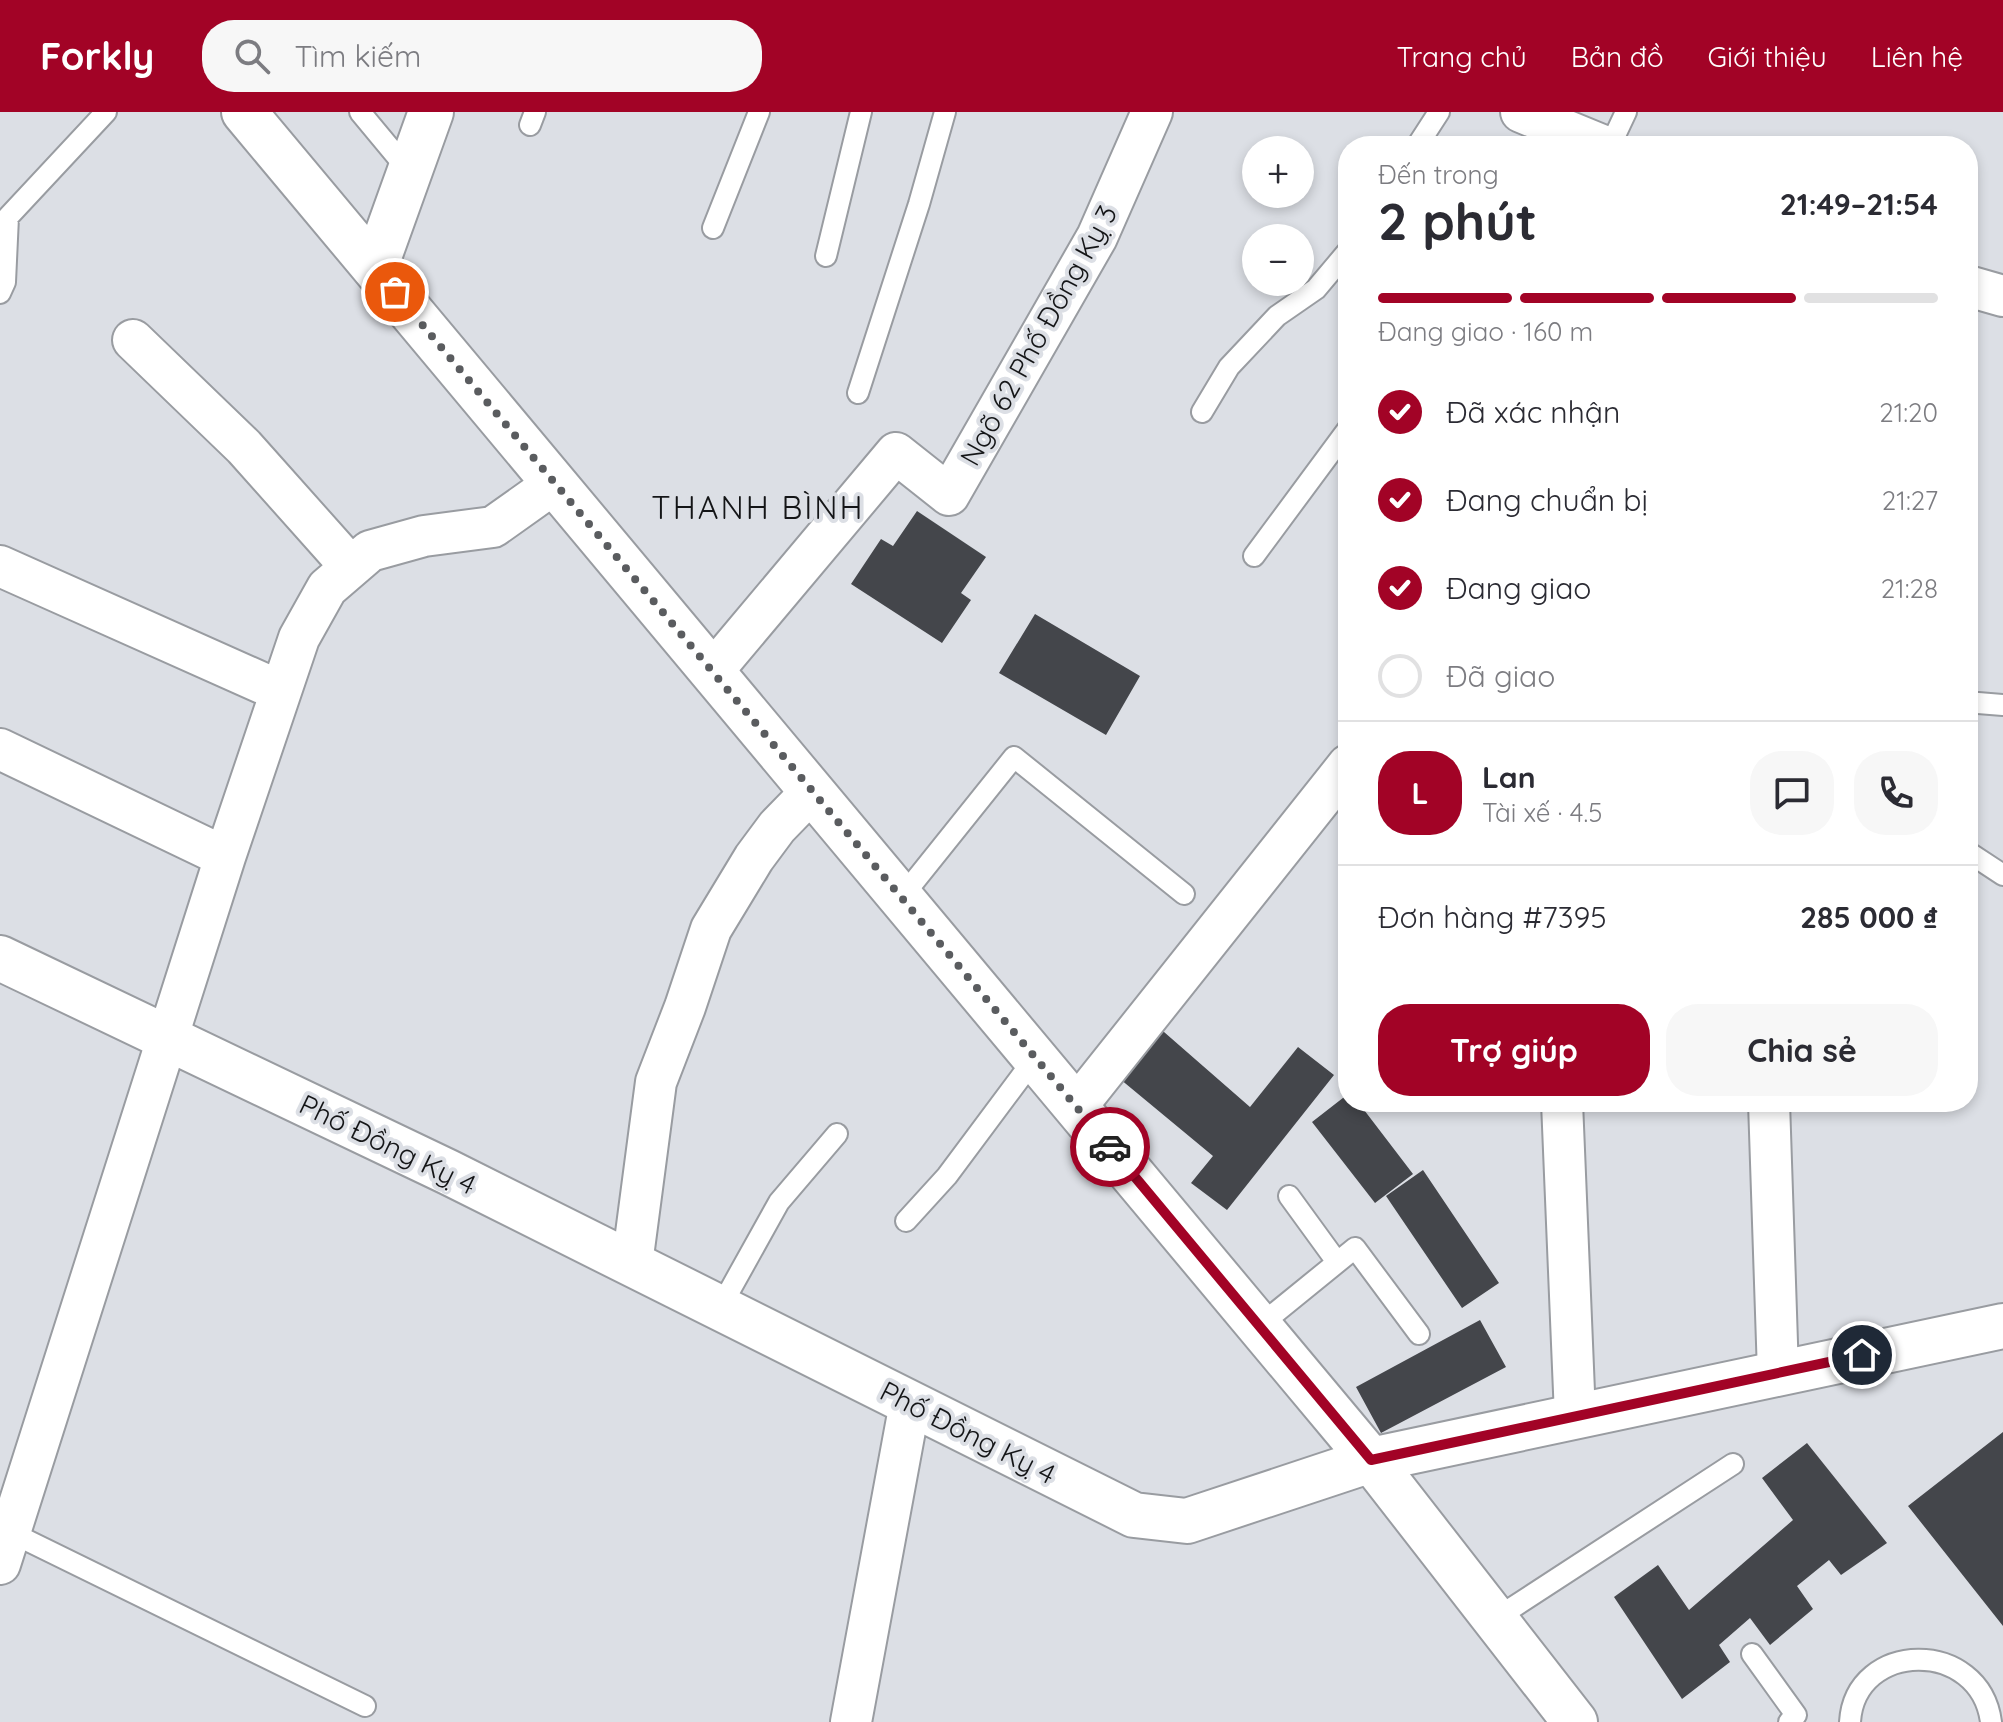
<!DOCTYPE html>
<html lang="vi">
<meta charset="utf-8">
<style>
:root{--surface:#fff;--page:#f7f7f7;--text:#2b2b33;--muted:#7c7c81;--line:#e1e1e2;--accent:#a20326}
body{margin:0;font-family:Quicksand,sans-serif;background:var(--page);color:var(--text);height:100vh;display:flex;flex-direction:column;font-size:30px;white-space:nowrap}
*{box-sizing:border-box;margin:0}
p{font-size:26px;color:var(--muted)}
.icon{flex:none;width:44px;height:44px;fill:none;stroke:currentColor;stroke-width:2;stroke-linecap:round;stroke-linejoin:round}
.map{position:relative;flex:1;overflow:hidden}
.side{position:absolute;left:1338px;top:24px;width:640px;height:976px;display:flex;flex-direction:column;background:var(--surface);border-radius:32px;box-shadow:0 4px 12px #0003}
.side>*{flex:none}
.fabs{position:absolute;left:1242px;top:24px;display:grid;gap:16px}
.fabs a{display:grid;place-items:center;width:72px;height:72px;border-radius:50%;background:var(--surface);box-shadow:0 4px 12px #0003;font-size:40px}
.pin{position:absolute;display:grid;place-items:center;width:68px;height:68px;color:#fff;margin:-34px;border:4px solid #fff;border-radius:50%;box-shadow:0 2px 8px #0007}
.courier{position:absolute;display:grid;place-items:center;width:80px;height:80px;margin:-40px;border:6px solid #a20326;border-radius:50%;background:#fff;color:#222;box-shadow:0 2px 10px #0007}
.head em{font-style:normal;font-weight:700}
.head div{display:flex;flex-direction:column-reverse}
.head{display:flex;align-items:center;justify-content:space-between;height:136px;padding:0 40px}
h1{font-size:52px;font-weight:700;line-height:60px}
.bar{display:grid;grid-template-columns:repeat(4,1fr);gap:12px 8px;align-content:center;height:96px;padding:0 40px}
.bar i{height:10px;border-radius:6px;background:var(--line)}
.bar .selected{background:var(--accent)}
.bar p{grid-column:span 4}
.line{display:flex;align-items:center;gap:20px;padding:0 40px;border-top:2px solid var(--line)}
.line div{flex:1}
.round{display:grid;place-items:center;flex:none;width:84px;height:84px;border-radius:32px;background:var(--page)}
ol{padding:0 40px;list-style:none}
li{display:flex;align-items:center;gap:24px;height:88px}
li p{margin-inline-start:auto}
li .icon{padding:8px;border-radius:50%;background:var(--accent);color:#fff;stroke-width:4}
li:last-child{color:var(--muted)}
li i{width:44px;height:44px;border:4px solid var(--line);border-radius:50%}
.cta{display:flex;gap:16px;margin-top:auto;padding:16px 40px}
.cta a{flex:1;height:92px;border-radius:32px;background:var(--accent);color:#fff;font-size:32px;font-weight:700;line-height:92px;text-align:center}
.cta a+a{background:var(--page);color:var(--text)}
header{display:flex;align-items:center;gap:48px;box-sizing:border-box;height:112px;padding:0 40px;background:var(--accent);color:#fff}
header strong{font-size:38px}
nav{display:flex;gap:44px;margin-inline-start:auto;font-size:28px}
.search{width:560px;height:72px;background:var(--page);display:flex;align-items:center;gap:20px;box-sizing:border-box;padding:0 28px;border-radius:32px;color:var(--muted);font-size:30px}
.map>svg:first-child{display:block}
</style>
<header>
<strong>Forkly</strong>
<div class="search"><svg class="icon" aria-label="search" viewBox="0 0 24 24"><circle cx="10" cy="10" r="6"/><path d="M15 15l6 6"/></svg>Tìm kiếm</div>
<nav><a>Trang chủ</a><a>Bản đồ</a><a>Giới thiệu</a><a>Liên hệ</a></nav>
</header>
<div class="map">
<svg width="2003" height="1610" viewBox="0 0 2003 1610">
<rect width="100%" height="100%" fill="#dcdfe5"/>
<path fill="#44464b" d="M917,399l69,46 -25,36 10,7 -29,43 -91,-59 30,-45 12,7z
M1035,502l105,62 -34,59 -107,-62z
M1156,913l94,82 48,-60 36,28 -107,135 -36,-27 22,-27 -99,-82z
M1348,982v8h10l55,72 -38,29 -63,-81z
M1423,1058l76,113 -37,25 -76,-112z
M1480,1208l26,47 -125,66 -25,-46z
M2003,1320v194l-95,-120z
M1807,1331l80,100 -46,32 -12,-15 -32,26 16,23 -43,36 -20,-27 -31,27 11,17 -48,37 -68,-102 44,-32 31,45 104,-90 -31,-42z"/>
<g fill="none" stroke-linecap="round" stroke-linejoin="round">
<defs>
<path id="lane" d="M360,0l49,59
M530,13l5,-13
M1417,34l22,-34
M1533,34l12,-23
M1610,34l16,-34
M713,116l46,-116
M826,144l35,-144
M0,181l5,-11 3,-65 98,-105
M858,281l61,-189 26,-92
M1202,300l27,-45 48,-51 39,-27 32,-38
M1254,444l94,-127
M1978,591l25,2
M1968,740l35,23
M901,786l113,-141 170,137
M1289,1084l48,66
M906,1109l41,-45 88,-118
M720,1196l59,-106 58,-68
M1259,1214l96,-78 64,86
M10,1420l355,174
M1495,1507l238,-155
M1752,1542l44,61 -7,7
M1850,1610c5,-82 130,-84 141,0"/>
<path id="street" d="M1521,0l83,34
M1968,174l35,10
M133,228l111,107 107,120
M0,454l280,125
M712,560l184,-219 53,42 148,-258 55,-125
M0,637l225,108
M1562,990l13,314
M1769,990l9,271
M1076,995l272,-342
M632,1152l24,-182 29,-75 26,-78 43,-71 23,-31 35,-36
M0,1452l225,-707 74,-219 28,-50 43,-37 54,-15 69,-9 62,-44
M851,1610l59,-319"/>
<path id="secondary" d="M375,156l56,-156
M0,846l448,214 686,343 53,6 184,-61 632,-134"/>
<path id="primary" d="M244,0l1127,1348 204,262"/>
</defs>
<use href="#lane" stroke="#999ca1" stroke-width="24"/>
<use href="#street" stroke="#999ca1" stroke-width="44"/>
<use href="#secondary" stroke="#999ca1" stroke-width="48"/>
<use href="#primary" stroke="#999ca1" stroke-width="48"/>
<use href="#lane" stroke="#fff" stroke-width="20"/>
<use href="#street" stroke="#fff" stroke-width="40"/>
<use href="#secondary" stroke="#fff" stroke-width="44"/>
<use href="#primary" stroke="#fff" stroke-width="44"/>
</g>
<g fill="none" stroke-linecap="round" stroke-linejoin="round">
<path stroke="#5a5c5f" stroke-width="8" stroke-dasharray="0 14.4" d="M395,180l715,855"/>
<path stroke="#a20326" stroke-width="10" d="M1110,1035l261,313 491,-105"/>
</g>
<g text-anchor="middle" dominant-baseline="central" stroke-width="8" stroke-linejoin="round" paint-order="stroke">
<g font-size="28" fill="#141517" stroke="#dcdfe5">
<text transform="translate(1038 223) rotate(-61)">Ngõ 62 Phố Đồng Kỵ 3</text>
<text transform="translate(388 1032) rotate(26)">Phố Đồng Kỵ 4</text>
<text transform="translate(968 1320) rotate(27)">Phố Đồng Kỵ 4</text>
</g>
<g font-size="32" letter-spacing="2" fill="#141517" stroke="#dcdfe5">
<text x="758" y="395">THANH BÌNH</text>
</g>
</g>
</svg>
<div class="fabs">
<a>+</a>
<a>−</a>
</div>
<div class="pin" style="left:395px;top:180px;background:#ea580c"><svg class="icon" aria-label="bag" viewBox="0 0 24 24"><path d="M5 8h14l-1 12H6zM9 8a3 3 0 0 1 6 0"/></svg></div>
<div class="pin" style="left:1862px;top:1243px;background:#1f2937"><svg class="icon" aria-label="home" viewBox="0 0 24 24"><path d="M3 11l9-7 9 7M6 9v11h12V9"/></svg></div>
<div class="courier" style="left:1110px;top:1035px"><svg class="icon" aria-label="car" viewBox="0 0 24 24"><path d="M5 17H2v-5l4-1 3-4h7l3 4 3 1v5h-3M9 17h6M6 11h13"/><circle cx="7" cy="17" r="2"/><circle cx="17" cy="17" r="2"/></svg></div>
<section class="side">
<div class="head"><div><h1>2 phút</h1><p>Đến trong</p></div><em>21:49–21:54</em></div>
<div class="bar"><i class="selected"></i><i class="selected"></i><i class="selected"></i><i></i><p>Đang giao · 160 m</p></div>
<ol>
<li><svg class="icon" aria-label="check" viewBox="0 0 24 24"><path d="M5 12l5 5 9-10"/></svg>Đã xác nhận<p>21:20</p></li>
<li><svg class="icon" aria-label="check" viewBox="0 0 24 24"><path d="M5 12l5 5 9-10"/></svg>Đang chuẩn bị<p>21:27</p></li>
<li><svg class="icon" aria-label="check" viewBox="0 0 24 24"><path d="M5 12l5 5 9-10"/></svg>Đang giao<p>21:28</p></li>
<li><i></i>Đã giao</li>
</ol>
<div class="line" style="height:144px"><b class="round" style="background:var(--accent);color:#fff">L</b><div><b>Lan</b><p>Tài xế · 4.5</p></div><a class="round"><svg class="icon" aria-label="chat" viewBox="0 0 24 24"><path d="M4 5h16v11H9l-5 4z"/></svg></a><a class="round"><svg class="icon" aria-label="phone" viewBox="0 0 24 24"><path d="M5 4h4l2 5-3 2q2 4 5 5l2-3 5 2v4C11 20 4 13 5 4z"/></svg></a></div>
<div class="line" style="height:104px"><div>Đơn hàng #7395</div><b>285 000 ₫</b></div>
<div class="cta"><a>Trợ giúp</a><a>Chia sẻ</a></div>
</section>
</div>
